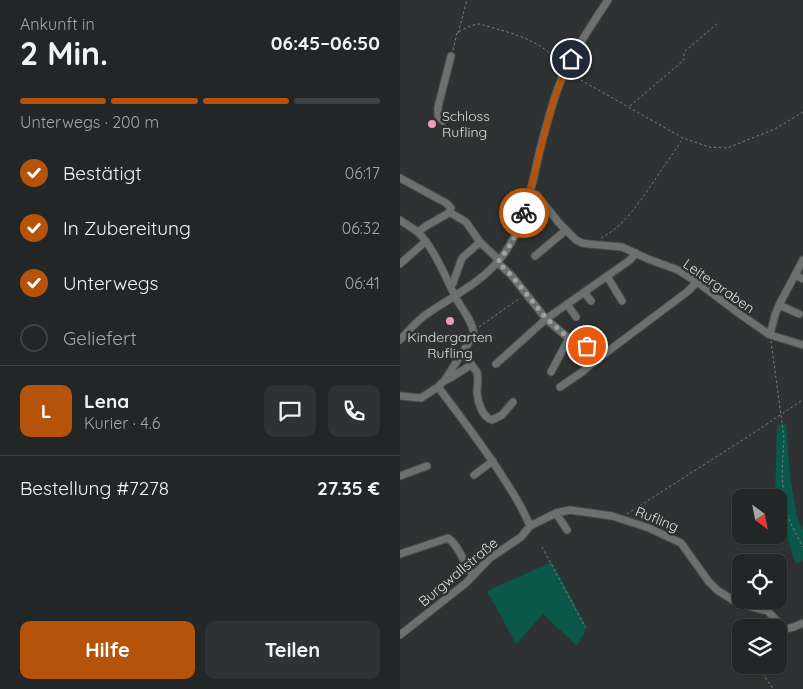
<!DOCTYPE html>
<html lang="de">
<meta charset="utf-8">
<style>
:root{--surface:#232626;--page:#2f3232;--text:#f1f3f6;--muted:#a3a5a7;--line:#404343;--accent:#b45309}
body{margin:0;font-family:Quicksand,sans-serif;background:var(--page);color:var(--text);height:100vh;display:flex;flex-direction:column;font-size:19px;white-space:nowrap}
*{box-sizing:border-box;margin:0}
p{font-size:16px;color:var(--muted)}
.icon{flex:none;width:28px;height:28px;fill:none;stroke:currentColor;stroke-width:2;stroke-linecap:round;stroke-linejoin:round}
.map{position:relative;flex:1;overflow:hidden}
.details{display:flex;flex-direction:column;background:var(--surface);width:400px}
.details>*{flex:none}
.needle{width:32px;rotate:148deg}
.fabs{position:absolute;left:332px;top:489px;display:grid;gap:10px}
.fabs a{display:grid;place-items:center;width:55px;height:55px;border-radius:10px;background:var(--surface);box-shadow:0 1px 4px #0004,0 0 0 1px var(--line);font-size:25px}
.pin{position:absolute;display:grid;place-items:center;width:42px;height:42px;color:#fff;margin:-21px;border:2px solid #fff;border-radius:50%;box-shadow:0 1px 5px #0007}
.courier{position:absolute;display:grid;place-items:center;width:50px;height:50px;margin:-25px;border:4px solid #b45309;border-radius:50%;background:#fff;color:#222;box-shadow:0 1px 6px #0007}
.head em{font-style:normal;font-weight:800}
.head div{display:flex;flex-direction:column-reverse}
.head{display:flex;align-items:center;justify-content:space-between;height:85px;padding:0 20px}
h1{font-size:32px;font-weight:800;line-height:38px}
.bar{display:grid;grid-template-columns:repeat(4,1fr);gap:8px 5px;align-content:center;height:60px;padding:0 20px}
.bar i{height:6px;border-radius:4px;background:var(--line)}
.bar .active{background:var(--accent)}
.bar p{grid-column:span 4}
.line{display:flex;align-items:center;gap:12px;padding:0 20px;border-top:1px solid var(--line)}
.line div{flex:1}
.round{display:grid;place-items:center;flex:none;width:52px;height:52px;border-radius:10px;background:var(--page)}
ol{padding:0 20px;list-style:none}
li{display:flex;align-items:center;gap:15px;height:55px}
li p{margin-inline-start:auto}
li .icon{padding:5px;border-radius:50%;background:var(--accent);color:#fff;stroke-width:4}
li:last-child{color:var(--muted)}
li i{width:28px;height:28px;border:2px solid var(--line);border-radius:50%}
.cta{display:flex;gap:10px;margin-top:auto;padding:10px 20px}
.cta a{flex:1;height:58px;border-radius:10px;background:var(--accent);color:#fff;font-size:20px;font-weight:800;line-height:58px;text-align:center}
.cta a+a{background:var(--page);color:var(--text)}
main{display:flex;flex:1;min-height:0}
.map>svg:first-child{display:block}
</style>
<main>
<section class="details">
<div class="head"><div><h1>2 Min.</h1><p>Ankunft in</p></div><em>06:45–06:50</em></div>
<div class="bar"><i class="active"></i><i class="active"></i><i class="active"></i><i></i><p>Unterwegs · 200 m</p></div>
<ol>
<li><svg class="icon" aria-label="check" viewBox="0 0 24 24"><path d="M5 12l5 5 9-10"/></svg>Bestätigt<p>06:17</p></li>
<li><svg class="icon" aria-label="check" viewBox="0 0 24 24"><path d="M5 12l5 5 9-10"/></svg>In Zubereitung<p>06:32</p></li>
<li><svg class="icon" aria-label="check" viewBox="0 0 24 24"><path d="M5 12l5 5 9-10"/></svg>Unterwegs<p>06:41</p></li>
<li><i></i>Geliefert</li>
</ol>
<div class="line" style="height:90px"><b class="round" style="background:var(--accent);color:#fff">L</b><div><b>Lena</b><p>Kurier · 4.6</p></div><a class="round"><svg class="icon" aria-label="chat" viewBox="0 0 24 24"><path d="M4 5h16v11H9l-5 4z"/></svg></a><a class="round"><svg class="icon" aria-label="phone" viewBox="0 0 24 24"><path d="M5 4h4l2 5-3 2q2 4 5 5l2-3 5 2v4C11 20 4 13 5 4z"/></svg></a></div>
<div class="line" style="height:65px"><div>Bestellung #7278</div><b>27.35 €</b></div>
<div class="cta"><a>Hilfe</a><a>Teilen</a></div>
</section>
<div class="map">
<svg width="403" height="689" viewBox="0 0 403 689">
<rect width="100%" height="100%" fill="#2f3232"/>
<path fill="#0a584a" d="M386,423l4,53 7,41 6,13v30l-7,4 -17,-50v-16l-4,-1 2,-72z
M152,562l35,65 -10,19 -34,-32 -27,30 -29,-53z"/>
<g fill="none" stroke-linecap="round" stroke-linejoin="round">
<defs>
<path id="minor" d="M43,121l-5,-6v-8l13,-51
M0,178l46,25 5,5 -2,4 -2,2 -21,12 -8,6
M130,192l7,3 22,28 17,17 6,3 7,1 33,3 26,12 30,11 19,12 44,33 29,20 33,10
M49,212l17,10 14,20 -18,16 -9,25 -2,3
M0,220c8,6 18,10 24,19 13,16 22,39 31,57 6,13 17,23 19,38l-29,46 -7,7 -17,11 -21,-2
M80,242l19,18
M135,256l30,-25
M97,262l15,14 34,43 27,23 17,22
M0,264l26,-23
M395,275l8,4
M207,276l15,25
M184,292l7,9
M167,304l9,13
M379,305l20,9
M370,335l5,-20 4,-10 24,-45
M0,340c8,-9 15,-17 24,-24 28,-20 60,-34 80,-62 21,-30 27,-65 35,-100 4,-17 9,-34 14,-51 11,-38 33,-70 55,-103
M173,342l14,4
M63,353c1,1 13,18 14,19 2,7 0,14 0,21 1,9 5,24 15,27l10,-5 11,-13
M96,364l50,-45 84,-59 6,-7
M151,372l18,-34
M46,380l6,-3 19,-12
M38,387c23,30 46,60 66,92 10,15 19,30 26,47l26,-13 14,-3 42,6 37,12 32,15 28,39 8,8 22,14 29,7 13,15 5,3 8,-2 9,-4
M160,387l22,-15 13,-11 92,-69 10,-10
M74,475l19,-14
M0,476l27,-10
M156,513l11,17
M0,554l48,-16c11,7 17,28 25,38
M0,635l66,-52 24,-25 31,-21 9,-11"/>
</defs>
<use href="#minor" stroke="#4b4d4c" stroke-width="9"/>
<path stroke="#7a7d7c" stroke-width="1" stroke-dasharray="2.5 2.5" stroke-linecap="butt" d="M58,33l9,-33
M53,50l4,-17c7,-4 15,-9 23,-9 23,7 48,12 67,27 6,5 9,11 13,16
M172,75l111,63 26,9 18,1 48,-19 28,-17
M230,106l54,-46v-8l34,-29
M201,238c23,-12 36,-33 51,-54 10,-15 21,-30 31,-46
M79,327l41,-29
M371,341l13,97 -2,36 3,35 7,17 11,21
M227,514l128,-82 46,-31h2
M142,547l43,80
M379,638l5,-4
M357,665l16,24"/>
<use href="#minor" stroke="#6d706f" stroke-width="7"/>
</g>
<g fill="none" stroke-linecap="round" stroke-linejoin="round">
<path stroke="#9fa2a1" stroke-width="5" stroke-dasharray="0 9" d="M124,213c-5,18 -15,35 -26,49l14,14 34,42 27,24 14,4"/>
<path stroke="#b45309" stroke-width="6" d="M124,213l29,-111 6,-16 12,-27"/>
</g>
<g fill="#ef9ab8" stroke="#2f3232" stroke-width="2">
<circle cx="32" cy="124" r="5"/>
<circle cx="50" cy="321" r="5"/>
</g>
<g text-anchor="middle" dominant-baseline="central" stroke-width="5" stroke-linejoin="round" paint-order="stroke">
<g font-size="14" fill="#dcdedd" stroke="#2f3232" text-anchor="start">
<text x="42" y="116">Schloss<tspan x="42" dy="16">Rufling</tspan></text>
<text x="50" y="337" text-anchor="middle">Kindergarten<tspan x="50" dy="16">Rufling</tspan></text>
</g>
<g font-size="14" fill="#dcdedd" stroke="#2f3232">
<text transform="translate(319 286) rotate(35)">Leitergraben</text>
<text transform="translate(257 519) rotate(22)">Rufling</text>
<text transform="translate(58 572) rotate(-40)">Burgwallstraße</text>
</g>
</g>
</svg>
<div class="fabs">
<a><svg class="needle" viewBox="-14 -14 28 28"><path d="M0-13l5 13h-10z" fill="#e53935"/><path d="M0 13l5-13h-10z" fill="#a3a5a7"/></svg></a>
<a><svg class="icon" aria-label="locate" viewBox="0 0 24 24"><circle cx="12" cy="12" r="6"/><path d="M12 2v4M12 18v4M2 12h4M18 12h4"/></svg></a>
<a><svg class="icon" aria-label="layers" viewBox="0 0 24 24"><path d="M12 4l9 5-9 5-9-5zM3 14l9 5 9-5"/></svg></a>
</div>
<div class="pin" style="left:187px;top:346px;background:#ea580c"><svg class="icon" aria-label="bag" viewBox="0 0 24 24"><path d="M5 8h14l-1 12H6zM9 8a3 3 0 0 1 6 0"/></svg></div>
<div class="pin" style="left:171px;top:59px;background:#1f2937"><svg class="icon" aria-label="home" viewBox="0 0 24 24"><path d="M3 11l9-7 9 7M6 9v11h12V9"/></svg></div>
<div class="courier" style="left:124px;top:213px"><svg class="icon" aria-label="bike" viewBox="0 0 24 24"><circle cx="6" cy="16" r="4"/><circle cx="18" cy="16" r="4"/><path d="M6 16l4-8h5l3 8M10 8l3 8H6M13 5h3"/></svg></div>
</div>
</main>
